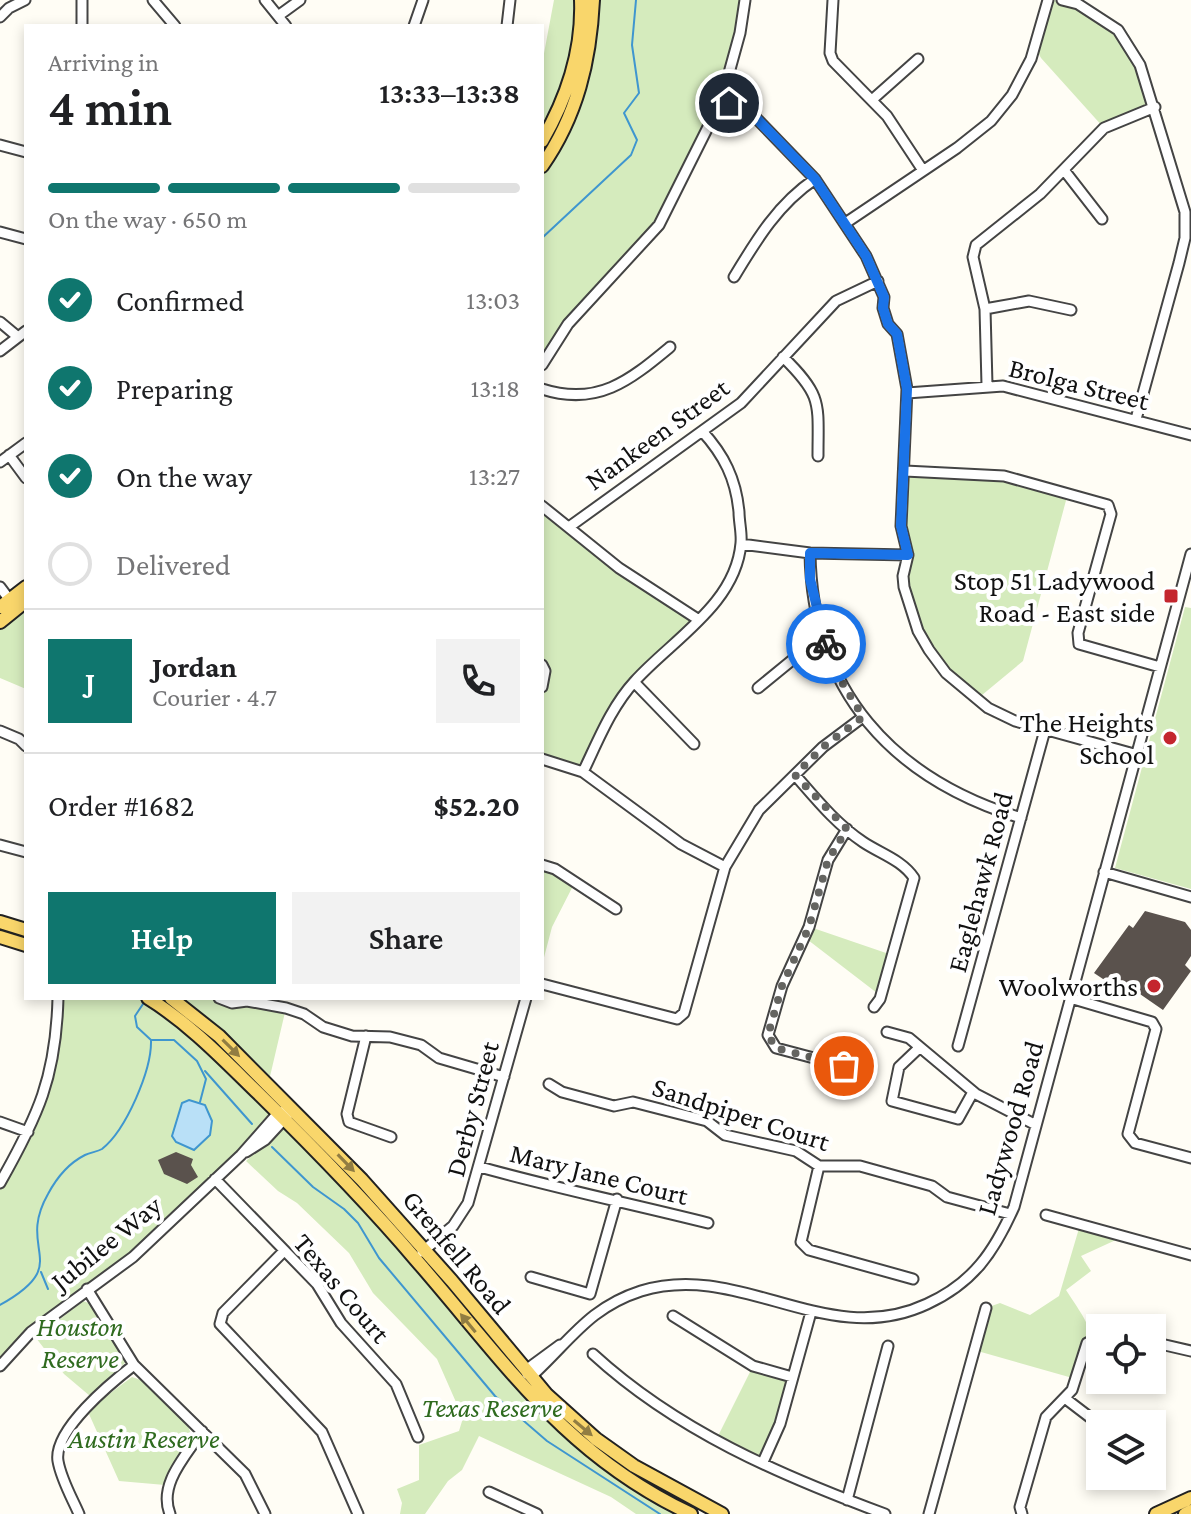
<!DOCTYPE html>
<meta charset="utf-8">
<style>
:root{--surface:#fff;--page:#f2f2f2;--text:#202124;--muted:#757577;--line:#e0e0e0;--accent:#0f766e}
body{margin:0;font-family:"Crimson Pro",serif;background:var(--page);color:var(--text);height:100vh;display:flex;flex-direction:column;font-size:30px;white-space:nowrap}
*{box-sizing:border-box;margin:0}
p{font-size:26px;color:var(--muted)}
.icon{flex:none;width:44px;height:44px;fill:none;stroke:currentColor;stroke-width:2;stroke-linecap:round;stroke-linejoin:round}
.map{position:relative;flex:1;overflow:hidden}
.details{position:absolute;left:24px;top:24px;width:520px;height:976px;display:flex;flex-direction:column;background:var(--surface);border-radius:0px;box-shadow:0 4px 12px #0003}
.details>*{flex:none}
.tools{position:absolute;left:1086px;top:1314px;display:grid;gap:16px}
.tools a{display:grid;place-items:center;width:80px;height:80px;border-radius:0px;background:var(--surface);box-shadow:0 4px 12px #0003;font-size:40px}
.pin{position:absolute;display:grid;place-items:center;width:68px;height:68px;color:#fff;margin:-34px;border:4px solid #fff;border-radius:50%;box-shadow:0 2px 8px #0007}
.courier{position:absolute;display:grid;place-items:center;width:80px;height:80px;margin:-40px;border:6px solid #1a73e8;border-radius:50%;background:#fff;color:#222;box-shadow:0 2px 10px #0007}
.headline em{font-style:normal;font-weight:600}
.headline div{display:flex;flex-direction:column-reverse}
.headline{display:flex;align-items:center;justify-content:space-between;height:136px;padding:0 24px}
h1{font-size:52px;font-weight:600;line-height:60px}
.bar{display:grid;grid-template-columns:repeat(4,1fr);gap:12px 8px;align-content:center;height:96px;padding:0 24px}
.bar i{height:10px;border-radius:6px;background:var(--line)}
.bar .selected{background:var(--accent)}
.bar p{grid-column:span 4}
.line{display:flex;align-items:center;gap:20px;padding:0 24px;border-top:2px solid var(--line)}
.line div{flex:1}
.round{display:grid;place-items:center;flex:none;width:84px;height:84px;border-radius:0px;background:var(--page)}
ol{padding:0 24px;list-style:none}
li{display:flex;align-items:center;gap:24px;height:88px}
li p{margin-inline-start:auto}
li .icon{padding:8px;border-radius:50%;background:var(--accent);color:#fff;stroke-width:4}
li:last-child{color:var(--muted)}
li i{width:44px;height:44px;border:4px solid var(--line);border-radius:50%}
.button{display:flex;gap:16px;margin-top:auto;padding:16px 24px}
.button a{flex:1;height:92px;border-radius:0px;background:var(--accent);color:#fff;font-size:32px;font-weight:600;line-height:92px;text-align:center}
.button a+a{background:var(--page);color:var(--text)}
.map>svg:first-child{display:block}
</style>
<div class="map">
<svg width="1191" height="1514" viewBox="0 0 1191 1514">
<rect width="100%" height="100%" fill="#fffdf5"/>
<path fill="#d5ebbd" d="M554,0h23c3,49 -17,91 -35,135v-71z
M593,0h150l-20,90 -64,135 -91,99 -26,42v-200l30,-52z
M1048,0c31,0 68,22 84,48 10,17 16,40 23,59l-51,21 -63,-70 -6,-11z
M905,471l77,3 86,19 -45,168 -47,39 -47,-50 -25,-63 3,-25 -6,-36z
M545,509l154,111 -65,62 -51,90 -41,-13v-239z
M26,601v88l-26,-11v-56z
M1185,607l6,1v281l-76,-21z
M542,865l33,17 -23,45 -10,38z
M813,928l76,26 -12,39 -69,-53z
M58,998h89l131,115 -145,144 -52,36 -81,73v-181l42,-82z
M171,998h48l67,10 -18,77z
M284,1126l128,134 103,126 29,30 47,40 95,58h-50l-25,-17 -132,-61 -17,34 -14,11 -23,33h-25l2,-11 -5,-14 22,-9v-35l40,-14 4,-13 -26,-59 -64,-66 -24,-40 -52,-50 -19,-12 -32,-30z
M1080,1225l38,14 -37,17 10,15 -25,19c30,46 29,38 10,89l-102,-29 12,-42 14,-5 30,12 29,-19z
M83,1301l11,4 32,57 -36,34 -26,-22 -28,-36z
M753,1366l39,11 -29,85 -48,-20z
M132,1377l9,3 47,46 3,8 -26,51 -46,-4 -30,-67 8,-11z"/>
<path fill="#b9e0f7" stroke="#3f96cf" stroke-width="2" d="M189,1100l16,5 7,16 -2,14 -16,15 -18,-8 -4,-6 10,-33z"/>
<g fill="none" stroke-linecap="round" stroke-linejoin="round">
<path stroke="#3f96cf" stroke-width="2" d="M542,238l89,-83 6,-15 -13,-27 15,-20 -7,-48 4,-45
M151,1040h23l23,21 9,18 -6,23
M205,1071l47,53
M272,1147l41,40 31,22 14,14 21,35 116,138 52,45 113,73
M41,1272l7,17
M0,1305c75,-42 15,-53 48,-111 8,-15 21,-31 37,-39 6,-3 12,-3 17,-6 24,-19 50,-79 49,-109l-14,-13 -2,-11 10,-15"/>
</g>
<path fill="#5a524d" d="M1145,911l40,11 6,8v26l-6,9 6,6 -28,39 -52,-36 -5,7 -12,-8 35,-48 4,3z
M176,1152l17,7 -2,6 7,12 -11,7 -23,-10 -6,-14z"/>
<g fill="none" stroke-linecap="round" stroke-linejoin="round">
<defs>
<path id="minor" d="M82,0v26
M153,0l22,26
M265,0l21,26
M833,0l-3,53 3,8 54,55 35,53
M1062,0l16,4 40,26 22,35 45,147v26l-6,25 -43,156
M278,16l22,-16
M0,17l9,-9 16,-8
M414,26l9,-26
M507,26l3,-26
M710 100a10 10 0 1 1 20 0a10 10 0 1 1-20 0Z
M724,91l16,-58 5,-33
M873,99l45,-40
M729,103l28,16 58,60 51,77 18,41 -1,11 5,16 9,10 10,55 -6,137 7,29 -5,21 1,11 14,44 11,19 17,23 42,35 27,13 119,33
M0,145l26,7
M1064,170l38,49
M847,222l110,-74 34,-27 21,-26 19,-36 17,-59
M0,232l26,7
M734,277c23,-38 44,-73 81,-98
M985,309l44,-8 42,9
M0,322l18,15
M0,351l26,-20
M783,357c40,39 35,46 35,99
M542,365l26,-41 91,-99 58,-116
M987,385l-2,-76 -12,-52 3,-12 64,-51 64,-66 51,-21
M542,389c56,18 88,-9 128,-42
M907,393l96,-7 188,49
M9,455l17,23
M0,462l26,-19
M905,471l99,5 104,29 3,9 -33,119 1,11 81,23
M542,506l77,62 80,52
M569,527l172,-124 95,-102 42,-20
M741,544l69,9 98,2
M810,553c2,138 83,226 211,265
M0,587l12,16
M542,665l3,6 -3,16
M634,682l60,62
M758,688l33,-27 34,-19
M0,731l19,8 7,7
M542,759l41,13 98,72 44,23
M583,772c15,-31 28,-65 52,-91 37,-41 101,-77 106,-138 1,-10 -2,-21 -2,-31 -3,-33 -15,-57 -37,-81
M795,775c21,24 41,49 68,67 18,12 39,18 51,36l-34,121 -6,8
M0,845l26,7
M542,865l13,4 61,40
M1104,872l87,25
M542,984l135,35 7,-6 41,-146 34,-57 64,-63 40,-30
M219,998l13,5 15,-2 39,7 18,6 19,13 29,9 38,1 31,8 18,13 65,19
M1070,998l82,24 4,7 -28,105 7,9 56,15
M887,1032l22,6 67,56 60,31
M366,1036l-19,78 2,8 42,15
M958,1046l87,-316
M919,1048l-20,19 -7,34 66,18 15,-27
M844,1066l-68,-18 -8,-13 14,-49 27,-59 19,-67 19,-31
M549,1084l13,8 52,14 19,-4 74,19 18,14 71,16 23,15h41l72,20 15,11 63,17
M0,1122l28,10
M246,1152l19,-12 23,-25
M819,1166l-18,76 8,8 104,29
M480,1167c75,21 152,37 228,56
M215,1179l102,105 24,39 55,61 22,53
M0,1183c38,-67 56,-106 58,-185
M1046,1215l145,40
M284,1251l-61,62 -3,11 102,108 36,82
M422,1252l31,-26 15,-23 58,-205
M531,1277l59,17 27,-95
M87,1289l47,76 111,109 20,40
M673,1316l80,50 39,11
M1152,1342l39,9
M593,1354c84,77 187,121 292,160
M0,1366l31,-34 102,-75 108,-102 37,-42 6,-2
M527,1374l9,-2c36,-34 55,-65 105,-81 99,-31 186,60 286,13 46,-21 67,-52 87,-97l177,-653
M527,1374l3,-7 30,-22
M1066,1399l34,26
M763,1462l17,-38 31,-112
M1138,1476v3
M489,1492l48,22
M847,1500l41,-154
M79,1514c-7,-16 -18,-35 -21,-53 -5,-31 54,-79 76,-96
M170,1514c-12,-30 16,-58 32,-83
M929,1514l57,-206
M1022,1514l-2,-7 26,-90 26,-27 15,-47 13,-6"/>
<path id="major" d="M542,141c25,-43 41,-91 39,-141
M542,166c35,-50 48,-105 51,-166
M0,607l26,-20
M0,622l26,-21
M0,922l26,8
M0,937l26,8
M148,998c42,26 75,61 110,95 55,54 109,109 159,168 88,101 147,193 274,253
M171,998l48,38 143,144 90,101 95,114 49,44 38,27 88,48
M1156,1514l35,-16
M1185,1514l6,-3"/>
</defs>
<use href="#minor" stroke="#444" stroke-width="13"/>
<use href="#major" stroke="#222" stroke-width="16"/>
<use href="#minor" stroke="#fff" stroke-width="9"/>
<use href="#major" stroke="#f9d66b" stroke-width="12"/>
</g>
<defs><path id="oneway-solid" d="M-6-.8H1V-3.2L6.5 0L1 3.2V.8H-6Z" transform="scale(2)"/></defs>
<g fill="#917d42">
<use href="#oneway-solid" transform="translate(231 1048) rotate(45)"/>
<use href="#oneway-solid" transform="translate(346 1163) rotate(46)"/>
<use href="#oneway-solid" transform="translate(468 1323) rotate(-129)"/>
<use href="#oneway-solid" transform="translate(583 1428) rotate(40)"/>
</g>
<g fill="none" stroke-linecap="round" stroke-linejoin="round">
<path stroke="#646461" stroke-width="8" stroke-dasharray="0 14.4" d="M826,644l13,33 24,40 -40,30 -28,28 52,54 -19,31 -19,67 -27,59 -14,49 8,13 68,18"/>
<path stroke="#1a73e8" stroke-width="10" d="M729,103l28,16 58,60 51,77 18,41 -1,11 5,16 9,10 10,55 -6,137 7,29 -98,-2v26l16,65"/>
</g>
<g fill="#c4262e" stroke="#fff" stroke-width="3">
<rect x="1163" y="588" width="16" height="16" rx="4"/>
<circle cx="1170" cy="738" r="8"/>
<circle cx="1154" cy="986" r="8"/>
</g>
<g text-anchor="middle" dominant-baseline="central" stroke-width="8" stroke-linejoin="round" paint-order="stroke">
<g font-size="28" fill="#111" stroke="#fff">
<text transform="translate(1079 384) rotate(14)">Brolga Street</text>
<text transform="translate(657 434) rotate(-36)">Nankeen Street</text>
<text transform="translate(980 882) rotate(-75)">Eaglehawk Road</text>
<text transform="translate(472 1109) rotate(-75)">Derby Street</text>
<text transform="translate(741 1114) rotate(18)">Sandpiper Court</text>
<text transform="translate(1010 1128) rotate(-74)">Ladywood Road</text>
<text transform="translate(599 1174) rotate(14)">Mary Jane Court</text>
<text transform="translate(106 1243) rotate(-39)">Jubilee Way</text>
<text transform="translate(457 1252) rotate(50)">Grenfell Road</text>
<text transform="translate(342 1288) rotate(50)">Texas Court</text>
</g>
<g font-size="28" fill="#111" stroke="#fff" text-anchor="end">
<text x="1155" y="580">Stop 51 Ladywood<tspan x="1155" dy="32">Road - East side</tspan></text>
<text x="1154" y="722">The Heights<tspan x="1154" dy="32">School</tspan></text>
<text x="1138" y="986">Woolworths</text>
</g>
<g font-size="28" font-style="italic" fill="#2f6b1f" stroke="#fff">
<text x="80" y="1326">Houston<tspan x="80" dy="32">Reserve</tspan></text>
<text x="492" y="1407">Texas Reserve</text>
<text x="144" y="1438">Austin Reserve</text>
</g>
</g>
</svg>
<div class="tools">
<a><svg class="icon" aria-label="locate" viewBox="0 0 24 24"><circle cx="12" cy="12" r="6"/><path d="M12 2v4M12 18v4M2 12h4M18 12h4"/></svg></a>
<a><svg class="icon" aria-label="layers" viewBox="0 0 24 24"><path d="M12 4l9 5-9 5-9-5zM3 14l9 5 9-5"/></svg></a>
</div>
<div class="pin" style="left:844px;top:1066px;background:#ea580c"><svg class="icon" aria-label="bag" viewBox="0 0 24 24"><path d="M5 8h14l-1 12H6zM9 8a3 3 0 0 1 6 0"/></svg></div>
<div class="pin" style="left:729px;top:103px;background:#1f2937"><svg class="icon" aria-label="home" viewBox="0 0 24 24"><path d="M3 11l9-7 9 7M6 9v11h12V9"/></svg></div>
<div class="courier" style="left:826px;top:644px"><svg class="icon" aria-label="bike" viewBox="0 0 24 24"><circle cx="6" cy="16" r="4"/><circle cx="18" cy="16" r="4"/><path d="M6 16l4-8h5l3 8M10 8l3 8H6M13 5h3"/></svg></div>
<section class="details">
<div class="headline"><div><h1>4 min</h1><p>Arriving in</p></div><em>13:33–13:38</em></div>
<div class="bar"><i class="selected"></i><i class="selected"></i><i class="selected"></i><i></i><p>On the way · 650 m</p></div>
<ol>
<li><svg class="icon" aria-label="check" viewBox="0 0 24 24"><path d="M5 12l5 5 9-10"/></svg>Confirmed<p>13:03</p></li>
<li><svg class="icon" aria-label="check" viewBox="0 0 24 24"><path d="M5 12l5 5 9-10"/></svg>Preparing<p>13:18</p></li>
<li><svg class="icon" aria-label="check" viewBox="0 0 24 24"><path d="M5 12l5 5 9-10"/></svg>On the way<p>13:27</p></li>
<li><i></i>Delivered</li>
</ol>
<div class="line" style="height:144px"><b class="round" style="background:var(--accent);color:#fff">J</b><div><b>Jordan</b><p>Courier · 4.7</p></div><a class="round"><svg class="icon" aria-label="phone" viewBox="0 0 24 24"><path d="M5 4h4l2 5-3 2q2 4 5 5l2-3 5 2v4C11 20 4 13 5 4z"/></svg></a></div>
<div class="line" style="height:104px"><div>Order #1682</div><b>$52.20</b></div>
<div class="button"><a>Help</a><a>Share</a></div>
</section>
</div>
